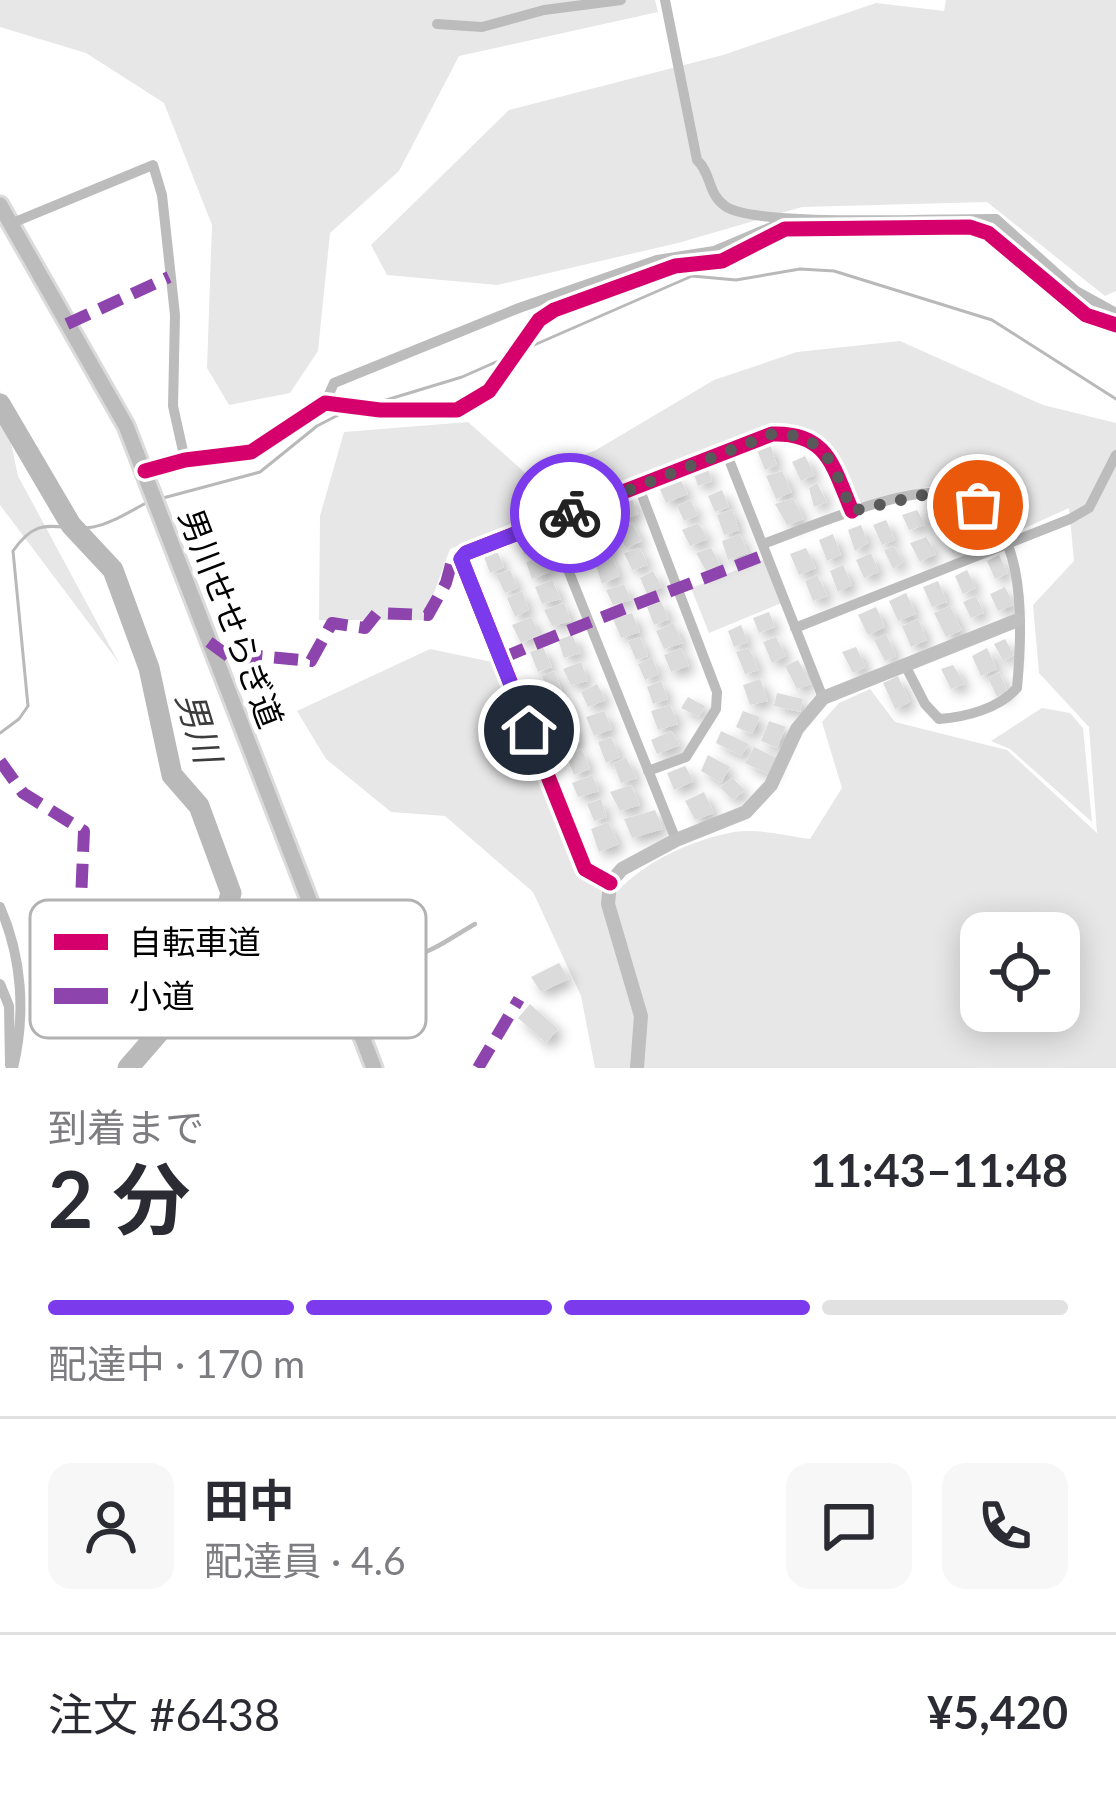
<!DOCTYPE html>
<html lang="ja">
<meta charset="utf-8">
<style>
:root{--surface:#fff;--page:#f7f7f7;--text:#2b2b33;--muted:#7c7c81;--line:#e1e1e2;--accent:#7c3aed}
body{margin:0;font-family:Lato,"Noto Sans JP",sans-serif;background:var(--page);color:var(--text);height:100vh;display:flex;flex-direction:column;font-size:45px;white-space:nowrap}
*{box-sizing:border-box;margin:0}
p{font-size:39px;color:var(--muted)}
.icon{flex:none;width:66px;height:66px;fill:none;stroke:currentColor;stroke-width:2;stroke-linecap:round;stroke-linejoin:round}
.map{position:relative;height:1068px;overflow:hidden}
.details{display:flex;flex-direction:column;background:var(--surface);flex:1}
.details>*{flex:none}
.tools{position:absolute;left:960px;top:912px;display:grid;gap:24px}
.tools a{display:grid;place-items:center;width:120px;height:120px;border-radius:24px;background:var(--surface);box-shadow:0 6px 30px #0003;font-size:60px}
.pin{position:absolute;display:grid;place-items:center;width:102px;height:102px;color:#fff;margin:-51px;border:6px solid #fff;border-radius:50%;box-shadow:0 3px 12px #0007}
.courier{position:absolute;display:grid;place-items:center;width:120px;height:120px;margin:-60px;border:9px solid #7c3aed;border-radius:50%;background:#fff;color:#222;box-shadow:0 3px 15px #0007}
.summary em{font-style:normal;font-weight:700}
.summary div{display:flex;flex-direction:column-reverse}
.summary{display:flex;align-items:center;justify-content:space-between;height:204px;padding:0 48px}
h1{font-size:78px;font-weight:700;line-height:90px}
.bar{display:grid;grid-template-columns:repeat(4,1fr);gap:18px 12px;align-content:center;height:144px;padding:0 48px}
.bar i{height:15px;border-radius:9px;background:var(--line)}
.bar .on{background:var(--accent)}
.bar p{grid-column:span 4}
.line{display:flex;align-items:center;gap:30px;padding:0 48px;border-top:3px solid var(--line)}
.line div{flex:1}
.round{display:grid;place-items:center;flex:none;width:126px;height:126px;border-radius:24px;background:var(--page)}
.map>svg:first-child{display:block}
</style>
<div class="map">
<svg width="1116" height="1068" viewBox="0 0 1116 1068">
<defs>
<filter id="shadow"><feDropShadow dx="6" dy="6" stdDeviation="6" flood-color="#0004"/></filter>
</defs>
<rect width="100%" height="100%" fill="#fff"/>
<path fill="#e7e7e7" fill-rule="evenodd" d="M0,0h655l3,12 -199,44 -60,115 -69,62 -12,118 -28,42 -61,12 -22,-37 5,-143 -48,-122 -78,-50 -86,-26z
M946,0h170v291l-11,5 -118,-94 -185,5 -124,36 -181,42 -110,-10 -16,-30 138,-135 214,-55 153,-52 68,8z
M900,341l143,64 73,18v645h-521l-14,-72 -48,-104 -88,-76 -54,-4 -65,-53 -29,-48 133,-62 62,13 91,212 34,18c28,-31 75,-52 117,-60 23,-4 53,4 76,7l32,-51 -20,-66 17,-19 31,-14 25,33 112,28 90,83 -8,-106 -50,-54 -6,-68 41,-44 -5,-53 -53,24c-42,-70 -96,-43 -162,-27 -21,-48 -28,-81 -88,-76l-316,120 -26,71h-105l1,-104 24,-84 124,-10 62,55 66,-27 118,-70 83,-28zM981,933h78v78h-78z
M0,390l18,86 101,187 -119,-158z
M767,558l17,44 -75,31 -18,-45z
M1042,708l28,5 13,15 9,94 -82,-73 -19,-8z"/>
<g fill="none" stroke-linecap="round" stroke-linejoin="round">
<path stroke="#b9b9b9" stroke-width="3" d="M525,349l167,-73 44,4 64,-11 34,2 158,49 124,79
M373,404l89,-27 43,-19
M163,498l97,-26 57,-46 29,-15
M0,733l19,-14 9,-13 -15,-155c28,-40 44,-18 80,-24 18,-3 39,-17 55,-25"/>
<path stroke="#b9b9b9" stroke-width="21" d="M0,404l71,121 42,45 36,98 23,107 27,31 32,87 -23,83 -80,92"/>
</g>
<path fill="#dbdbdb" filter="url(#shadow)" d="M770,444l7,21 -12,5 -9,-22z
M805,456l10,19 -14,6 -9,-19z
M707,466l5,15 -14,5 -5,-14z
M782,471l10,21 -16,7 -10,-23z
M679,477l9,17 -22,9 -8,-18z
M817,483l10,19 -13,5 -5,-19z
M722,490l7,17 -14,5 -7,-16z
M630,495l9,19 -17,6 -9,-18z
M793,498l11,21 -17,6 -12,-21z
M690,500l8,15 -14,6 -7,-15z
M947,501l8,19 -15,6 -10,-20z
M732,509l7,21 -15,5 -7,-20z
M917,510l8,15 -16,5 -7,-15z
M593,513l7,16 -17,7 -8,-15z
M982,516l10,22 -17,7 -10,-23z
M886,520l9,20 -13,5 -9,-20z
M632,523l10,18 -16,7 -11,-19z
M698,523l10,16 -18,7 -8,-16z
M861,525l7,18 -13,8 -7,-21z
M958,526l10,22 -15,6 -11,-21z
M536,533l8,16 -20,6 -5,-17z
M604,534l9,17 -16,6 -9,-15z
M740,534l8,19 -20,7 -6,-19z
M833,534l8,21 -14,6 -8,-21z
M926,537l10,17 -16,8 -10,-19z
M894,546l9,16 -10,7 -9,-19z
M640,548l8,17 -16,5 -8,-17z
M711,548l9,16 -14,7 -10,-18z
M806,548l10,20 -17,7 -9,-21z
M497,551l7,16 -14,6 -6,-16z
M871,553l8,19 -15,6 -8,-18z
M544,555l6,17 -18,7 -6,-17z
M999,555l9,18 -13,6 -8,-18z
M612,557l8,19 -18,8 -7,-21z
M843,565l9,20 -14,7 -8,-21z
M510,570l8,18 -13,5 -9,-18z
M967,570l9,18 -13,6 -8,-18z
M653,571l9,16 -15,7 -7,-16z
M817,575l11,21 -15,5 -8,-20z
M552,580l9,19 -19,5 -7,-17z
M938,581l9,21 -15,5 -9,-20z
M624,584l7,16 -18,5 -7,-15z
M1005,587l9,18 -16,6 -8,-17z
M522,591l7,19 -14,7 -8,-19z
M906,593l10,21 -18,7 -9,-20z
M976,596l8,17 -13,5 -8,-16z
M661,601l8,18 -15,6 -7,-18z
M564,603l7,18 -19,5 -8,-16z
M950,606l12,24 -16,7 -12,-24z
M876,607l9,20 -17,8 -10,-20z
M769,612l6,15 -16,6 -6,-15z
M632,613l8,19 -19,6 -8,-19z
M531,617l9,18 -19,8 -9,-18z
M918,619l9,21 -16,7 -9,-21z
M673,623l10,20 -19,6 -8,-18z
M741,625l7,17 -14,5 -6,-16z
M886,634l10,22 -11,5 -11,-21z
M572,635l9,18 -17,5 -6,-18z
M640,637l8,19 -12,4 -8,-19z
M776,637l10,19 -14,7 -9,-21z
M1005,639l9,16 -11,6 -9,-17z
M543,647l9,20 -14,5 -8,-20z
M856,647l10,20 -13,6 -11,-21z
M681,648l8,18 -18,6 -7,-17z
M749,648l10,22 -14,4 -9,-22z
M987,648l10,21 -16,7 -9,-20z
M652,658l7,16 -14,6 -7,-16z
M798,660l13,24 -14,5 -12,-23z
M581,662l7,19 -17,4 -8,-16z
M953,665l12,19 -14,5 -10,-20z
M554,671l8,20 -13,5 -7,-20z
M999,672l9,19 -11,6 -9,-19z
M898,676l12,26 -15,7 -12,-26z
M760,679l8,22 -18,4 -7,-20z
M661,681l7,18 -15,5 -6,-17z
M597,684l9,16 -18,7 -7,-15z
M777,693l26,6 -3,13 -26,-6z
M564,697l9,23 -18,4 -7,-20z
M688,697l17,9 -6,11 -18,-9z
M670,705l8,19 -20,6 -7,-19z
M604,711l8,18 -18,7 -8,-19z
M743,711l17,6 -8,17 -16,-7z
M769,721l17,6 -9,21 -16,-7z
M573,724l7,18 -15,6 -8,-18z
M671,731l9,14 -23,9 -6,-14z
M721,731l28,13 -8,12 -25,-13z
M611,737l9,20 -14,6 -8,-21z
M754,747l23,11 -10,16 -22,-11z
M582,749l8,20 -16,6 -8,-20z
M708,755l22,12 -9,16 -20,-12z
M626,758l11,20 -16,5 -8,-20z
M685,766l9,15 -20,9 -7,-17z
M592,775l7,16 -21,6 -6,-14z
M732,778l13,12 -12,10 -13,-13z
M631,785l9,20 -20,6 -10,-19z
M704,792l10,21 -19,7 -10,-19z
M601,799l6,18 -13,4 -7,-17z
M655,810l8,19 -31,9 -8,-19z
M608,822l11,22 -20,8 -8,-23z
M559,963l10,16 -28,13 -10,-15z
M530,1004l28,25 -12,14 -28,-25z"/>
<g fill="none" stroke-linecap="round" stroke-linejoin="round">
<defs>
<path id="primary" d="M0,205l126,221 248,642"/>
</defs>
<use href="#primary" stroke="#dbdbdb" stroke-width="21"/>
<path stroke="#bcbcbc" stroke-width="4.5" d="M332,950l25,-5c51,28 73,5 118,-21"/>
<path stroke="#bcbcbc" stroke-width="10" d="M665,0l32,160c15,14 10,33 28,46 29,22 223,12 271,13l80,72 40,22
M437,24l45,3 62,-17 77,-10
M10,224l143,-59 9,30 13,120 -2,91 12,54
M325,403l9,-20 185,-75 138,-48 57,-9 69,-29
M726,452l97,246
M145,471l40,-11 66,-8 74,-49 55,7h77l32,-19 50,-71 15,-10 121,-44 47,-5 63,-32 185,-2 18,6 98,82 30,10
M638,485l79,207 -1,17 -30,48 -38,14
M549,522l127,318
M763,544c44,-16 134,-55 179,-51 88,6 81,131 75,195 -19,21 -51,29 -78,31l-14,-15 -19,-37
M795,628l275,-109 19,-11 27,-53
M610,883l-25,-14 -124,-310 5,-6 306,-119c56,-2 61,33 80,77
M0,907c22,50 26,107 13,161
M0,984l9,22 1,59"/>
<path stroke="#bfbfbf" stroke-width="14" d="M637,1068l4,-52 -33,-112 2,-21 12,-14 54,-29 70,-28 25,-27 26,-56 26,-31 195,-78"/>
<use href="#primary" stroke="#bcbcbc" stroke-width="15"/>
<path stroke="#8e44ad" stroke-width="12" stroke-dasharray="24 12" stroke-linecap="butt" d="M67,324l102,-47
M209,642l26,19 22,-5 54,5 21,-38 33,5 12,-15 51,2 18,-32 7,-26 5,-1
M502,658c87,-37 175,-69 265,-104
M0,761l23,32 61,38 -3,69
M478,1068l41,-69"/>
<defs>
<path id="cycleway" d="M145,471l40,-11 66,-8 74,-49 55,7h77l32,-19 50,-71 15,-10 121,-44 47,-5 63,-32 185,-2 18,6 98,82 30,10
M610,883l-25,-14 -124,-310 5,-6 306,-119c56,-2 61,33 80,77"/>
</defs>
<use href="#cycleway" stroke="#fff" stroke-width="22"/>
<use href="#cycleway" stroke="#d6006c" stroke-width="15"/>
</g>
<g fill="none" stroke-linecap="round" stroke-linejoin="round">
<path stroke="#595959" stroke-width="12" stroke-dasharray="0 21.6" d="M570,513l202,-79c56,-1 61,33 80,77l85,-19 41,13"/>
<path stroke="#7c3aed" stroke-width="15" d="M529,730l-68,-171 5,-6 104,-40"/>
</g>
<g text-anchor="middle" dominant-baseline="central" stroke-width="10" stroke-linejoin="round" paint-order="stroke">
<g font-size="33" fill="#000" stroke="#fff">
<text transform="translate(232 618) rotate(69)">男川せせらぎ道</text>
</g>
<g font-size="36" font-style="italic" fill="#3c3c3c" stroke="#fff">
<text transform="translate(200 727) rotate(73)">男川</text>
</g>
</g>
<rect x="30" y="900" width="396" height="138" rx="18" fill="#fff" stroke="#b2b2b2" stroke-width="3"/>
<rect x="54" y="934" width="54" height="16" fill="#d6006c"/>
<rect x="54" y="988" width="54" height="16" fill="#8e44ad"/>
<g font-size="33" fill="#000">
<text x="129" y="954">自転車道</text>
<text x="129" y="1008">小道</text>
</g>
</svg>
<div class="tools">
<a><svg class="icon" aria-label="locate" viewBox="0 0 24 24"><circle cx="12" cy="12" r="6"/><path d="M12 2v4M12 18v4M2 12h4M18 12h4"/></svg></a>
</div>
<div class="pin" style="left:978px;top:505px;background:#ea580c"><svg class="icon" aria-label="bag" viewBox="0 0 24 24"><path d="M5 8h14l-1 12H6zM9 8a3 3 0 0 1 6 0"/></svg></div>
<div class="pin" style="left:529px;top:730px;background:#1f2937"><svg class="icon" aria-label="home" viewBox="0 0 24 24"><path d="M3 11l9-7 9 7M6 9v11h12V9"/></svg></div>
<div class="courier" style="left:570px;top:513px"><svg class="icon" aria-label="bike" viewBox="0 0 24 24"><circle cx="6" cy="16" r="4"/><circle cx="18" cy="16" r="4"/><path d="M6 16l4-8h5l3 8M10 8l3 8H6M13 5h3"/></svg></div>
</div>
<section class="details">
<div class="summary"><div><h1>2 分</h1><p>到着まで</p></div><em>11:43–11:48</em></div>
<div class="bar"><i class="on"></i><i class="on"></i><i class="on"></i><i></i><p>配達中 · 170 m</p></div>
<div class="line" style="height:216px"><a class="round"><svg class="icon" aria-label="person" viewBox="0 0 24 24"><circle cx="12" cy="8" r="4"/><path d="M4 21q1-7 8-7t8 7"/></svg></a><div><b>田中</b><p>配達員 · 4.6</p></div><a class="round"><svg class="icon" aria-label="chat" viewBox="0 0 24 24"><path d="M4 5h16v11H9l-5 4z"/></svg></a><a class="round"><svg class="icon" aria-label="phone" viewBox="0 0 24 24"><path d="M5 4h4l2 5-3 2q2 4 5 5l2-3 5 2v4C11 20 4 13 5 4z"/></svg></a></div>
<div class="line" style="height:156px"><div>注文 #6438</div><b>¥5,420</b></div>
</section>
